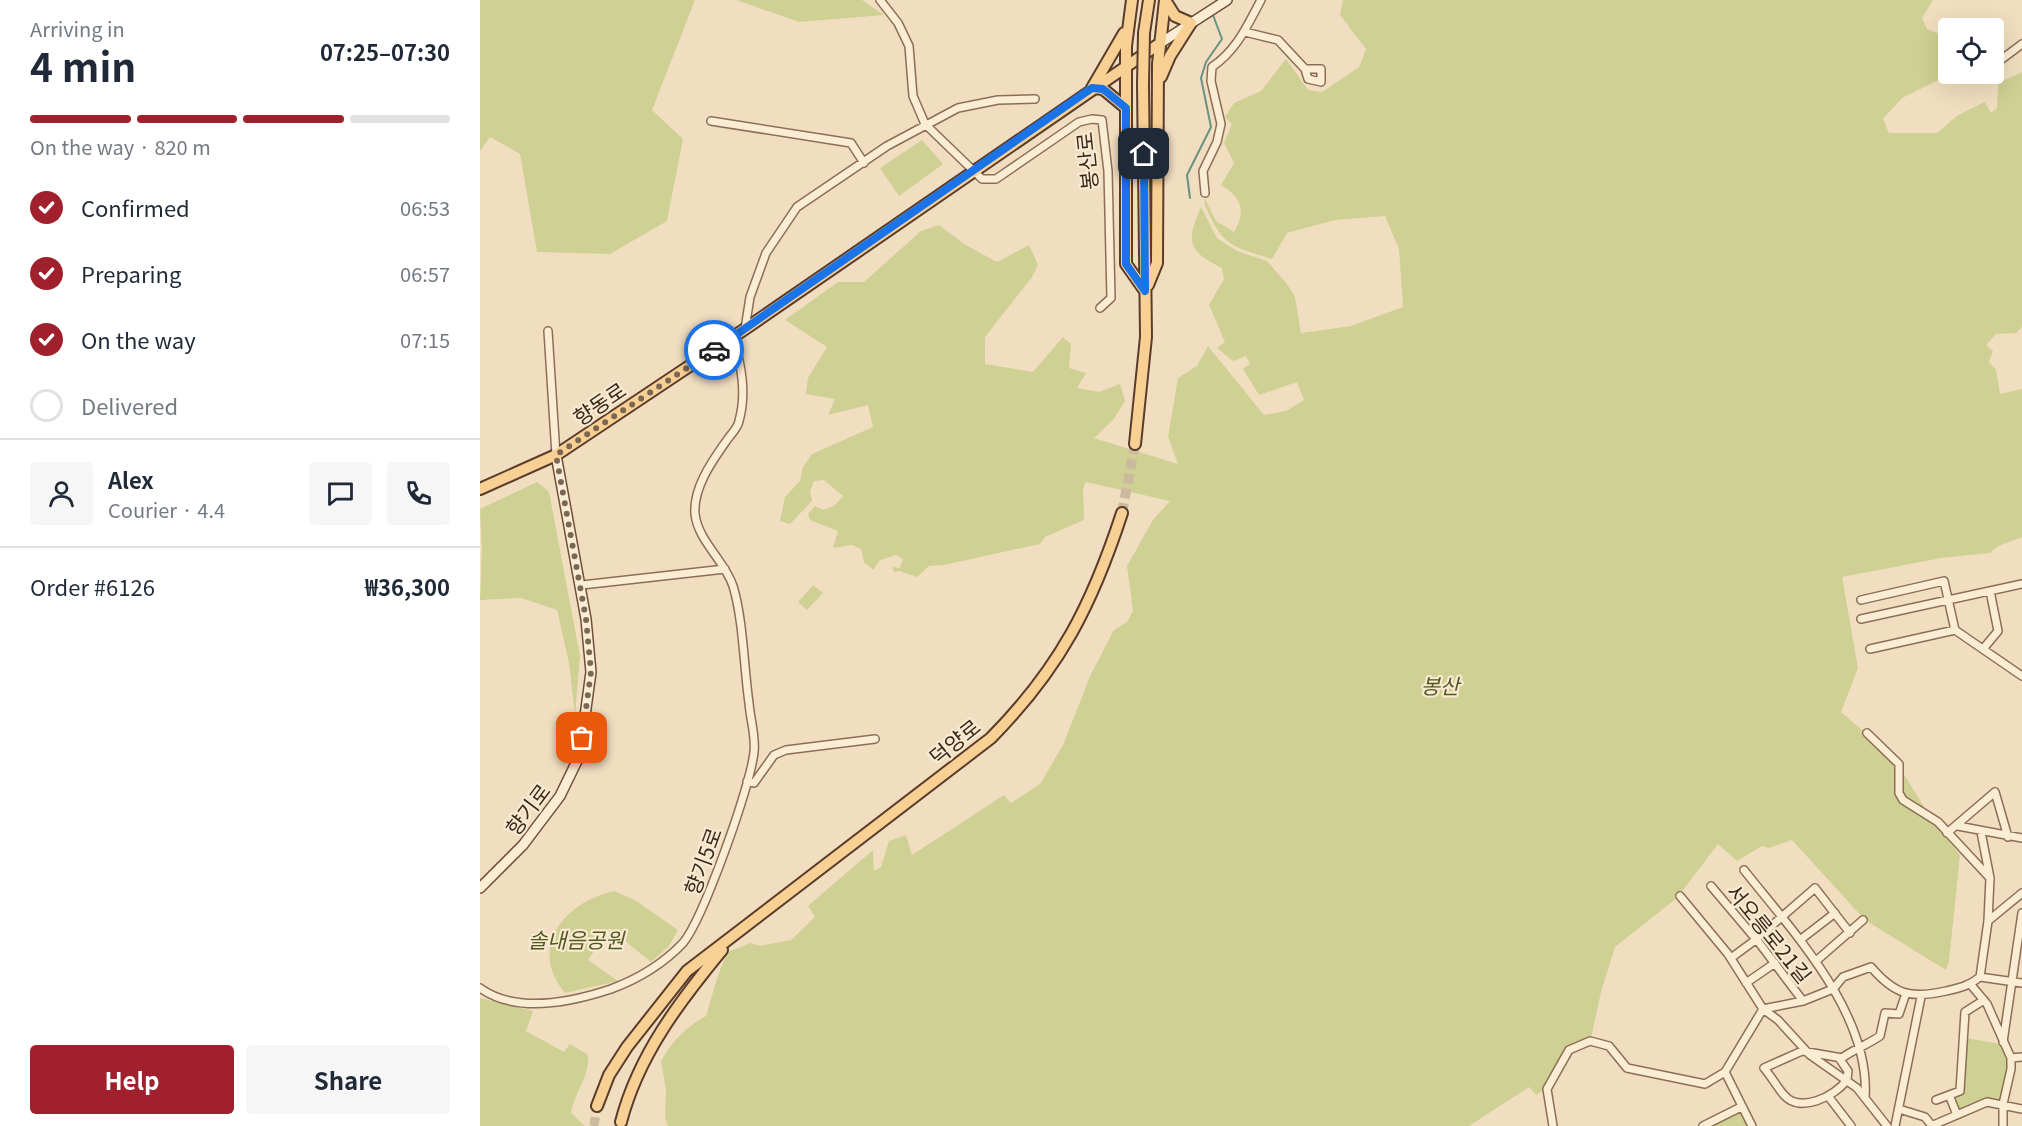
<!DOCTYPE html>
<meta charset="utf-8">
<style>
:root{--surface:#fff;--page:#f6f6f7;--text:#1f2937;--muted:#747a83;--line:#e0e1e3;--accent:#a0212d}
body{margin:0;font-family:Georgia,"Noto Sans KR",serif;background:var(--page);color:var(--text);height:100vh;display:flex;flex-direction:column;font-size:22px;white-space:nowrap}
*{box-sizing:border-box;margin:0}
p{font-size:20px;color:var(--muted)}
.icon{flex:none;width:33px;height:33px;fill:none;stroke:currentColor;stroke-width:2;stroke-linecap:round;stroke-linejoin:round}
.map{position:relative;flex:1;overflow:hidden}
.panel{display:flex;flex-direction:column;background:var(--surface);width:480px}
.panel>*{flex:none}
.controls{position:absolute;left:1458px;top:18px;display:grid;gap:12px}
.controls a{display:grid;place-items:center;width:66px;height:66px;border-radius:6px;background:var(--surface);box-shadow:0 6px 24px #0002;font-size:30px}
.pin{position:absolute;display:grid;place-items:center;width:51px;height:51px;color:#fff;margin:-26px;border-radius:12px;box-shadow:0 3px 9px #0006}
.courier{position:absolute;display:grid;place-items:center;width:60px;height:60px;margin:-30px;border:4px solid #1a73e8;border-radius:50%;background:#fff;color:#222;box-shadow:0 2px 8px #0007}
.headline em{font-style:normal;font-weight:700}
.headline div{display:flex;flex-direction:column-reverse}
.headline{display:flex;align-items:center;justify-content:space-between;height:102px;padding:0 30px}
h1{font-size:39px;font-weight:700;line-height:45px}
.bar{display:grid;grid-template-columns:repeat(4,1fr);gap:9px 6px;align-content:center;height:72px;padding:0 30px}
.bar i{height:8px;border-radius:4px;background:var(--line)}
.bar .selected{background:var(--accent)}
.bar p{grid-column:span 4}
.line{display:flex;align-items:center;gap:15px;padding:0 30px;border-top:2px solid var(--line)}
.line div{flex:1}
.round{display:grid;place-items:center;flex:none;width:63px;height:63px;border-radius:6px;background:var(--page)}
ol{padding:0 30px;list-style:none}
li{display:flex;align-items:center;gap:18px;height:66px}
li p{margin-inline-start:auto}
li .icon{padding:6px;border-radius:50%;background:var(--accent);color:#fff;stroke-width:4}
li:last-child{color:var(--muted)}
li i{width:33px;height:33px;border:3px solid var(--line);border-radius:50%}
.button{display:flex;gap:12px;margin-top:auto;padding:12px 30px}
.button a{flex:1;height:69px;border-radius:6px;background:var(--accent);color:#fff;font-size:24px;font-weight:700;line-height:69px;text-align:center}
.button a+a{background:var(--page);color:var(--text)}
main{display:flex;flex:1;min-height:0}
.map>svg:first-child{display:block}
</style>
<main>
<section class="panel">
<div class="headline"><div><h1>4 min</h1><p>Arriving in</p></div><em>07:25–07:30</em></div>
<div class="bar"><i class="selected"></i><i class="selected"></i><i class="selected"></i><i></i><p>On the way · 820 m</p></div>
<ol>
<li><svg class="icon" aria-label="check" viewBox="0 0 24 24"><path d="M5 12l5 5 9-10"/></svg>Confirmed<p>06:53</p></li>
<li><svg class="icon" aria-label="check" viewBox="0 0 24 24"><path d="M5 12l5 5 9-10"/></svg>Preparing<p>06:57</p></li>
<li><svg class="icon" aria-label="check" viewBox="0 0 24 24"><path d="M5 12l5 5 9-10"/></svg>On the way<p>07:15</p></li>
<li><i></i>Delivered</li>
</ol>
<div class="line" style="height:108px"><a class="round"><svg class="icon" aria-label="person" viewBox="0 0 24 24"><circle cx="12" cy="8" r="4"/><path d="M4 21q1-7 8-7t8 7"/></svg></a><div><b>Alex</b><p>Courier · 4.4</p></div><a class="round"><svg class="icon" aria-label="chat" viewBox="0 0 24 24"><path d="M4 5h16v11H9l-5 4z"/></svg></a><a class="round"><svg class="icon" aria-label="phone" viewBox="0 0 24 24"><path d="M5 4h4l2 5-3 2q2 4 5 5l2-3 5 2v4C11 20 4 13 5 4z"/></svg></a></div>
<div class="line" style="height:78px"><div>Order #6126</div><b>₩36,300</b></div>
<div class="button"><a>Help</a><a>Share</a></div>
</section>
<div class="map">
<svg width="1542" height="1126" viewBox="0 0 1542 1126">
<rect width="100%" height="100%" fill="#f1dec0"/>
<path fill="#cfd093" d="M0,0h215l-43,110 31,29 -16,82 -57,33 -73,-2 -17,-98 -30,-17 -10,14z
M256,0h126l22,15 -85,7z
M863,0h590l-11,18 5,11 21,8v37h3l-49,24 -19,21 6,14h48l21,-18 27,-13 6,11 6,-5 1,-25 24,-11v255l-6,6 -20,1 -10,11 7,6 -4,11 7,8 4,24 22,-5v148l-24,9 -8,7 -49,5 -99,19 16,91 -17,44 53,46 41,67 25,30 -11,106 -3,9 -81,-50 -73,-80 -23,8 -7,-2 -25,15 -19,-17 -41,54 -62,49 -14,45 -10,46 -25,12 -22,40 -8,5 -7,-8 -60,39h-801l-3,-8 1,-28 -5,-29c12,-21 24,-33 45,-45 7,-22 11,-43 22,-64l23,-9 9,3 31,-6 24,-23 -7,-11 65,-56 1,21 7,-4 8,-26 17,-6 6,20 92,-60 7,8 29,-19 23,-39 28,-71 23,-44 13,-8 6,-11 -6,-45 26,-46 17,-19 -84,-19 -3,7 1,31 -39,17 -5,7 -96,21 -15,1 -12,11 -17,-6 -6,1 -2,-5 8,1 3,-9 -7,-4 -16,5 -7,10 -9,-8 -3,-13 -9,-4 -19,3 5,-17 -28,-11 -2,-6 7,-8 8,4 11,-4 9,-10 -19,-16 -10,1 -4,10 2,10 -22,23 -10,-3 5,-24 15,-16 3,-14 9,-13 61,-27 -5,-22 -40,10 7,-16 -29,-5 2,-16 19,-31 -42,-27 53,-38h26l57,-51 18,-6 25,19 33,18 32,-17 9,20 -6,12 -47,60v27l48,8 30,-35 8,7 -2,24 17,5 -9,15 22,4 21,-8 5,17 -11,18 -20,19 84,26 -10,-27 10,-59 19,-12 11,-20 56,69 22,-4 18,-11 -7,-18 -38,13 -16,-26 7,-5 -4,-8 -13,5 -16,-13 8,-6 -16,-37 15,-26 -2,-11c-35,-17 -36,-27 -21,-61l16,31 20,13 30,10 20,23 8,13 6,36 50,-7 52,-19 -4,-58 -14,-33 -50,4 -48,13 -15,26c-43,-13 -50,-14 -68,-56l1,-4 11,22 18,11c13,-21 7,-35 -13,-47l13,-22 -10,-20 8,-19 -7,-7 9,-14 27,-12 25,-32 22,31 14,2 37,-25 7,-18 -26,-34z
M442,140l21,24 -44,32 -19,-28z
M57,482l12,10 31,164 -5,59 -6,-52 -12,-53 -36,-12 -41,2 2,-50 -2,-41z
M333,585l10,8 -16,17 -9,-8z
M134,891l21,9 43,30 -9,16 -18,16 -42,-34 -21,32 30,21 -53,12c-38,-46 0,-91 49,-102z
M0,998l53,13 -7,20 38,21 6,-8 18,11c1,24 -12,34 -17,58l14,13h-105z
M1486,1038l34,6c14,20 7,36 1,59l-14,-1 -29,10 -6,-14 10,-6z
M1261,1112l8,14h-41z"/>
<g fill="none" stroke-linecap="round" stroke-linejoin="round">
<path stroke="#699284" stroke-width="2" d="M710,198l-3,-23 24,-48 -10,-49 5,-16 16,-23 -9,-24"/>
<path stroke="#ccba9f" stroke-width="9" stroke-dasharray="9 4.5" stroke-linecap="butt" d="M114,1126l3,-20"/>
<path stroke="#ccba9f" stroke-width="10" stroke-dasharray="10 5" stroke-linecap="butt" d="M642,513l13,-69"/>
<defs>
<path id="street" d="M400,0l18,23 11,23 4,50 12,28 57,55h14l83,-57 13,-3 10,1 6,51 3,127 -11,10
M765,32l33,8 27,29 3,10 13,3v-13h-16
M1514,65l28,-21
M231,121l140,22 13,20
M725,193l-2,-22 14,-29 4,-18 -10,-43 1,-14c25,-17 35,-41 49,-67
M265,329l5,-32 16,-44 31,-46 90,-61 71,-38 40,-8 37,-1
M68,331l8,124
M102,585l143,-16
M1381,600l83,-19 11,49
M1381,619l161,-35
M1390,649l85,-19 67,46
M1503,649l15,-18 -8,-40
M1387,733l32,31v29l4,7 35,22 52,56
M267,781l7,2 20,-28 12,-5 89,-11
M1478,826l64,12
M1467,833l48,-41 13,45
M1264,870c49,62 127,144 121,228
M1231,886l49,58 43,57
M1200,896l48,58 35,55 15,11 32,35 47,33 30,38
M1508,921l34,-28
M1320,940l35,-27
M1251,958l23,-17 61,-53 35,45
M1336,961l47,-41
M1500,977l42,6
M1266,983l29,-20
M1491,985l16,19 24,54v11l-8,35v22
M0,988c36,26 92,14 131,1 27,-10 52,-25 72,-46 20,-24 68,-158 71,-191 2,-15 -4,-34 -5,-49 -5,-35 -6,-85 -16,-117 -8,-25 -35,-45 -38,-72 -2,-27 18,-54 32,-74 4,-6 11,-12 12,-19 8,-28 2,-57 -6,-85
M1523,1042l19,-129
M1359,1058l9,13 -1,9c-12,16 -47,34 -63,15 -7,-8 -13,-19 -20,-27l38,-17 40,7c12,-9 25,-13 38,-22l5,-23 14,1 7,-21
M1531,1058l11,-1
M1245,1072l27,54
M1348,1096l23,30
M1470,1097l7,18
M1456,1100l24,-9 5,-79 19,-12
M1419,1109l26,8 7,9
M1073,1126l-6,-37 22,-39 21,-9 19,5 18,22 78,16 20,-12 38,-63 40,-8 30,-12 10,-12 28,-10c24,28 40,32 75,24 13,-3 23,-5 34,-14l8,-56 2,-43 -9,-46
M1223,1126l38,-19
M1415,1126l26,-129
M1451,1126l56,-24 35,7"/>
<path id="secondary" d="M679,44l68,-44
M0,888l43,-43 37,-49 17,-35 5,-23 9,-66 -5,-53 -30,-164"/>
<path id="primary" d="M652,0l-6,46v218l19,27
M644,33l-32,55 11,1 23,19
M664,33l5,-33
M681,77l9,-21 21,-33 -16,-7 -10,-16
M668,285l9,-22 1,-199 7,-64
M655,444l11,-107 -3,-252
M0,489l76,-34 189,-126 414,-285
M117,1106l12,-31 18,-28 60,-76 304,-233c69,-70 101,-133 131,-225
M141,1122c17,-66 58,-120 101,-172"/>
</defs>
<use href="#street" stroke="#8c6e56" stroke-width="10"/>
<use href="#secondary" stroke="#6e4f39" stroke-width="12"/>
<use href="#primary" stroke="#593c2b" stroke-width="14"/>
<use href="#street" stroke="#fbecd4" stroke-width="7"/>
<use href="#secondary" stroke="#fbecd4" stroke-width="9"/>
<use href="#primary" stroke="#f8d094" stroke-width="10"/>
<defs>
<path id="primary-bridge" d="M663,85l1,-52"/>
</defs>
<use href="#primary-bridge" stroke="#593c2b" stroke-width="14" stroke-linecap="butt"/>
<use href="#primary-bridge" stroke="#f8d094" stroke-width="10"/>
</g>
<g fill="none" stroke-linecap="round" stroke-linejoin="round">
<path stroke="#7a6855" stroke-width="6" stroke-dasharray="0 10.8" d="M102,738l9,-66 -5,-53 -30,-164 158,-105"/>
<path stroke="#1a73e8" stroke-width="8" d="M234,350l378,-262 11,1 23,19v156l19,27 -1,-137"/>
</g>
<g text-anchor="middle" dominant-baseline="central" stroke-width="4.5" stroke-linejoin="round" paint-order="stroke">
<g font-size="21" fill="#3a281c" stroke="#f8e9d0">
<text transform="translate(606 161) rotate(-96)">봉산로</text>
<text transform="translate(119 403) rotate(-34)">향동로</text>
<text transform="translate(474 741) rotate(-39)">덕양로</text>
<text transform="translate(47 809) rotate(-53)">향기로</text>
<text transform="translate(222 861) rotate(-70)">향기5로</text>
<text transform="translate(1290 933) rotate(51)">서오릉로21길</text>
</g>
<g font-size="21" font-style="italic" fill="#505921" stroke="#f8e9d0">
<text x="960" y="685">봉산</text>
<text x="96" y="939">솔내음공원</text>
</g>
</g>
</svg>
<div class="controls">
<a><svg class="icon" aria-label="locate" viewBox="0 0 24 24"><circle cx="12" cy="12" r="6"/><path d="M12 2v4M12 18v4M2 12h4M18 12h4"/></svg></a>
</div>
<div class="pin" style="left:102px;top:738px;background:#ea580c"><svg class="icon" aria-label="bag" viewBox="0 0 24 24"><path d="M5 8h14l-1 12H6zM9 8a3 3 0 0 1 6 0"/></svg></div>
<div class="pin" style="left:664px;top:154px;background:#1f2937"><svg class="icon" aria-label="home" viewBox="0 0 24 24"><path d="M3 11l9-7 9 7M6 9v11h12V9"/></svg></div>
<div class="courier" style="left:234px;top:350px"><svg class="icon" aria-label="car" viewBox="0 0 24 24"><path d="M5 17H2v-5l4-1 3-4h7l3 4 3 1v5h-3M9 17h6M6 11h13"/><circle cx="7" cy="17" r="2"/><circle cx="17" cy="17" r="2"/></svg></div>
</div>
</main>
